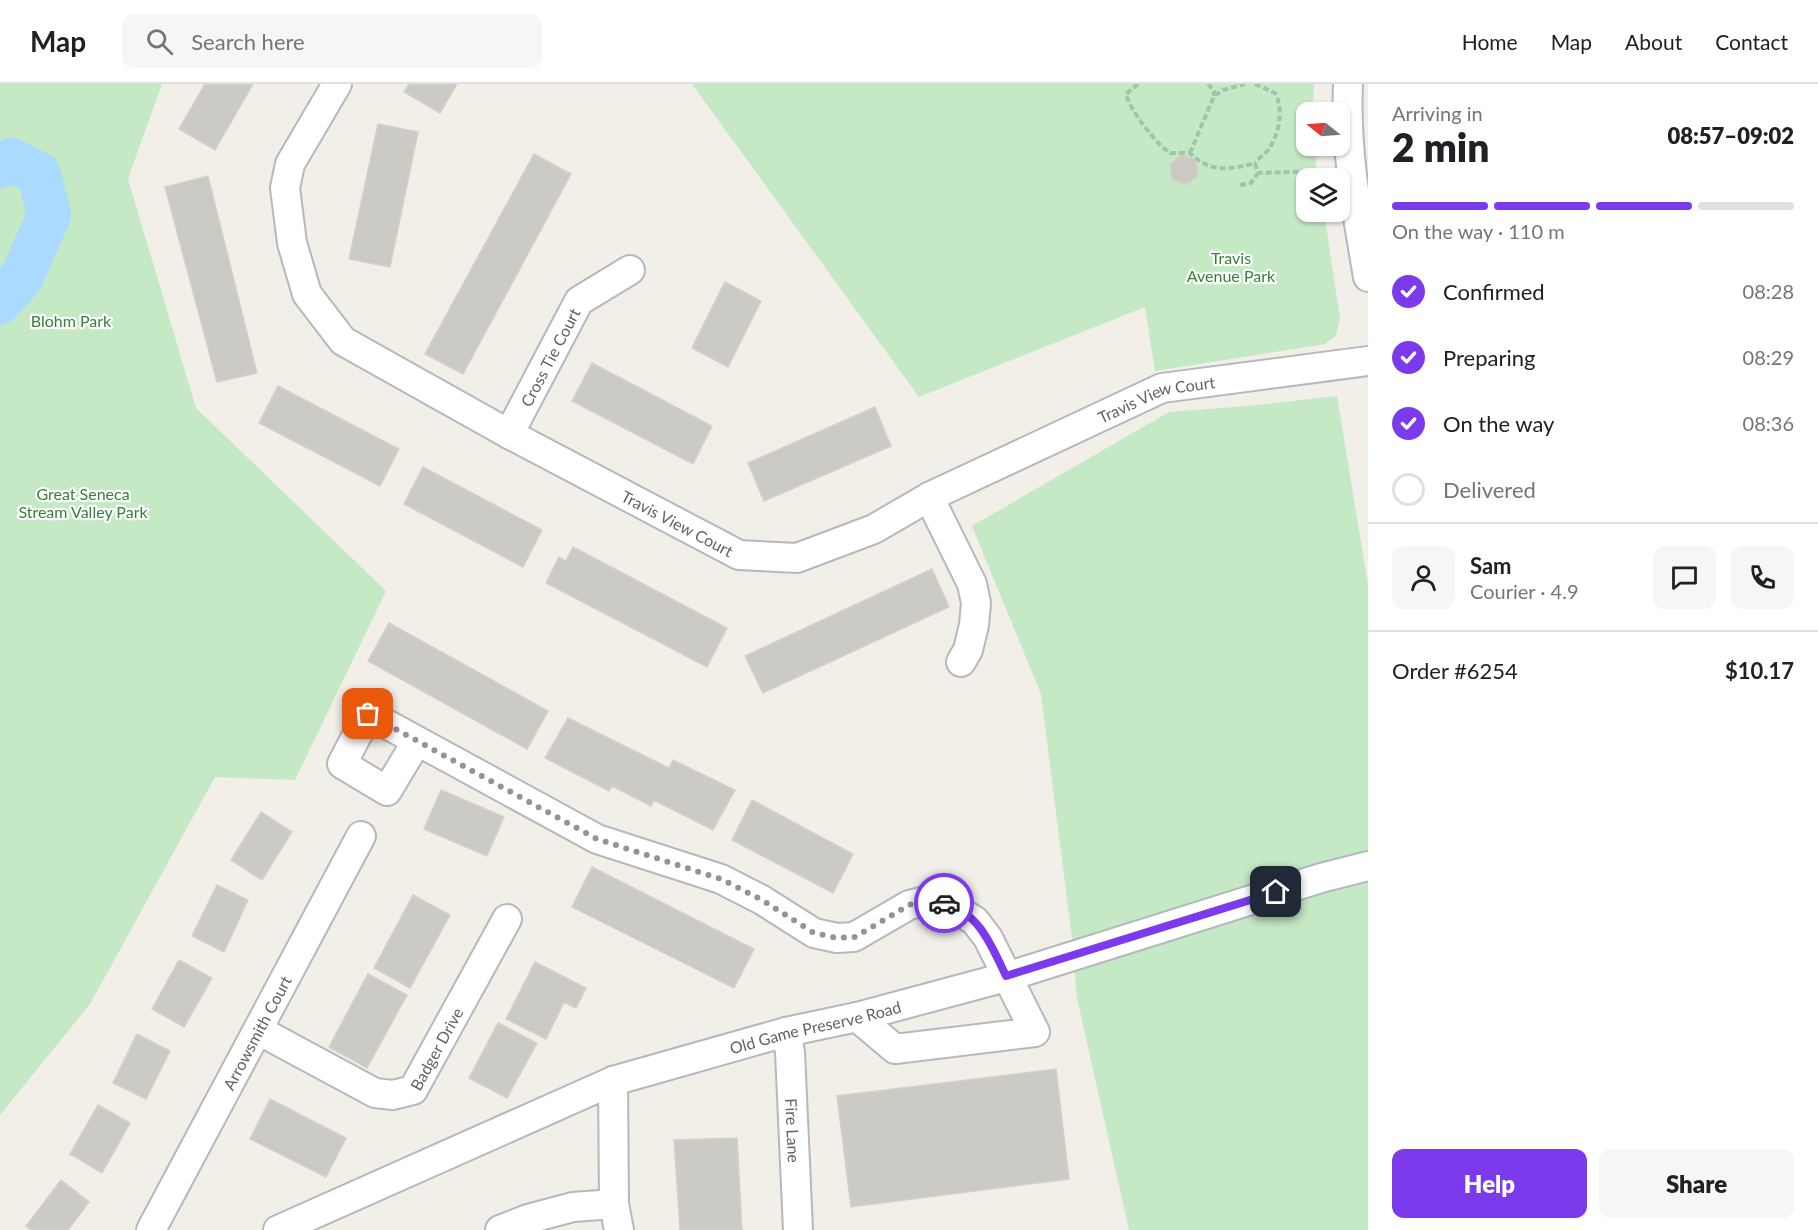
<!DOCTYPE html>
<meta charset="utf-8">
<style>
:root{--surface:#fff;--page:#f6f6f6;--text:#202124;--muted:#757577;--line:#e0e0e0;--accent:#7c3aed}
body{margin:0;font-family:Lato,sans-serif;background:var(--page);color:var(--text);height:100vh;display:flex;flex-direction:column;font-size:22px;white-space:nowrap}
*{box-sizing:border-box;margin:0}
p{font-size:20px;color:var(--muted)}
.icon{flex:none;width:33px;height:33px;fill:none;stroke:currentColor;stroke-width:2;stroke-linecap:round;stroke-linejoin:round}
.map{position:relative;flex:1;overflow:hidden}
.side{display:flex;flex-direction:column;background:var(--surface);width:450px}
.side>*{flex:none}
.needle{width:39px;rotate:287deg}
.fabs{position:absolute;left:1296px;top:18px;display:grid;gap:12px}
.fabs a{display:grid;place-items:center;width:54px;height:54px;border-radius:12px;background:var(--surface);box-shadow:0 2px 4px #0004;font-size:30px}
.pin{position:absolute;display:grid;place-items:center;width:51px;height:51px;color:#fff;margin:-26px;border-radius:12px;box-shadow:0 3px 9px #0006}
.courier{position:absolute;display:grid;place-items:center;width:60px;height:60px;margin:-30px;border:4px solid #7c3aed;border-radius:50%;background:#fff;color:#222;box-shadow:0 2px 8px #0007}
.headline em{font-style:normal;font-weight:800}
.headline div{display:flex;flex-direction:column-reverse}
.headline{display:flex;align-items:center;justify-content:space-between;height:102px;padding:0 24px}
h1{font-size:39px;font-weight:800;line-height:45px}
.bar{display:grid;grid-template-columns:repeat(4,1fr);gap:9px 6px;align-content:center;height:72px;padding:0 24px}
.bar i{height:8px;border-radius:4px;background:var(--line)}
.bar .active{background:var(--accent)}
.bar p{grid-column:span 4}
.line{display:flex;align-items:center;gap:15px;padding:0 24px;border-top:2px solid var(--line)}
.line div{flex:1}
.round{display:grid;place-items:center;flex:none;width:63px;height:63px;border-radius:12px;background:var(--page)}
ol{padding:0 24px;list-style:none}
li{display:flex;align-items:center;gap:18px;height:66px}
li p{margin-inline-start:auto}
li .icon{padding:6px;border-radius:50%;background:var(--accent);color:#fff;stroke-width:4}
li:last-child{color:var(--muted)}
li i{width:33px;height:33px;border:3px solid var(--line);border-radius:50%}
.action{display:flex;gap:12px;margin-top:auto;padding:12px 24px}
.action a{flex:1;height:69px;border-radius:12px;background:var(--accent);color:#fff;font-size:24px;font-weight:800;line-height:69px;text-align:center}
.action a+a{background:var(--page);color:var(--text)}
header{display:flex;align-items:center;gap:36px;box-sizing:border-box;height:84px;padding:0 30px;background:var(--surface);border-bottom:2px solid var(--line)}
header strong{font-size:28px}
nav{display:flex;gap:33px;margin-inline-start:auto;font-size:21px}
.search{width:420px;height:54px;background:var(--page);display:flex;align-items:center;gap:15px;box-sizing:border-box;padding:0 21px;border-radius:12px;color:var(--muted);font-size:22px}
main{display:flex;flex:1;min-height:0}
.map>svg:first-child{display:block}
</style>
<header>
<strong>Map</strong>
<div class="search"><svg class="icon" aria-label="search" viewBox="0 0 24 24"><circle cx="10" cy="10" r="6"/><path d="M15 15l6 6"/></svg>Search here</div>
<nav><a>Home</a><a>Map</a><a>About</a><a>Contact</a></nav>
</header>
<main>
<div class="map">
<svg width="1368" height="1146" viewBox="0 0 1368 1146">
<rect width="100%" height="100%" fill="#f1efe8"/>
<path fill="#c5e8c5" d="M0,0h162l-34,95 68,229 190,183 -91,189 -80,-3 -125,227 -90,111z
M692,0h622l-1,28h-7v34h9l2,32h-11v34h18l16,107 -4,17 -11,8 -170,27 -10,-64 -226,90z
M1337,312l31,189v645h-239l-52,-232 -5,-59 -31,-245 -69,-168 197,-114 80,-6z"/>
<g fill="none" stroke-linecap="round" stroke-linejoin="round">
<path stroke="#aadaff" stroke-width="44" d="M0,82l11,-6 28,14 10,41 -27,62 -22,25"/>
</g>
<path fill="#cccac5" stroke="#d6d1c6" stroke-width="1.5" d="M205,0h48l-38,66 -36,-21z
M409,0h48l-17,29 -36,-21z
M378,40l40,8 -28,135 -41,-8z
M534,70l37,20 -108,200 -38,-20z
M1182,71l14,5 2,16 -12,9 -14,-6 -2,-15z
M208,92l49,197 -40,9 -52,-195z
M725,198l36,19 -33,66 -36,-19z
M592,279l120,63 -19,38 -121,-63z
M278,302l121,63 -19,37 -121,-63z
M875,323l16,39 -127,55 -16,-38z
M423,383l119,63 -19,37 -119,-63z
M573,463l154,81 -20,39 -161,-84 13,-26 7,4z
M932,485l17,38 -186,86 -18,-37z
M389,539l159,88 -21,38 -159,-88z
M568,634l101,50 4,-8 62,30 -22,40 -59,-30 -3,6 -39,-20 -3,5 -64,-33z
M441,706l63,27 -17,39 -63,-27z
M752,716l101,54 -20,39 -101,-53z
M261,728l31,20 -30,48 -31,-20z
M592,783l162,82 -20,39 -162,-81z
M217,801l31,15 -24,52 -32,-16z
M413,811l37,20 -40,73 -36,-20z
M179,876l33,18 -28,49 -32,-18z
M535,878l51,26 -10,20 -12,-6 -18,37 -40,-20z
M368,890l39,21 -40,73 -38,-21z
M498,939l39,20 -30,55 -38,-20z
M137,950l33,17 -24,48 -33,-16z
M1056,985l13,110 -218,28 -14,-111z
M270,1015l76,39 -20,39 -76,-38z
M98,1021l32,18 -28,50 -32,-19z
M737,1054l5,92h-62l-6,-90z
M61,1096l28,22 -21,28h-37l-5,-4z"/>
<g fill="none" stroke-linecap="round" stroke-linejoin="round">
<defs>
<g id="minor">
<path id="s1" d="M337,0l-47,80 -5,24 7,55 15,51 36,47 166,93 230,121 58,3 77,-29 55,-32 233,-109 206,-27"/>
<path d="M1348,0c-3,66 9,129 20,193"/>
<path id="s2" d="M509,350l70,-133 51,-31"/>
<path d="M929,413l43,87 4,19 -2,22 -6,25 -7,12"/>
<path d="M417,657l-30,50 -45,-27 26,-50 229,125 124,40 41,21 52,33 23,5 17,-1 55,-32 20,-5 21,5 25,16 13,17 47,94 -140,17 -38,-32"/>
<path id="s3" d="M258,946l117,63 18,2 20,-5 94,-171"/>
<path id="s4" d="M786,948l4,20 8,178"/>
<path d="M613,997l1,123 5,26"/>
<path id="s5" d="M151,1146l210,-394"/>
<path id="s6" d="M278,1146l335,-149 173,-49 71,-15 149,-40 315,-99 47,-12"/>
<path d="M500,1146l28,-11 45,-12 41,-3"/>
</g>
</defs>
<use href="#minor" stroke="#b5b8bc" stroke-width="32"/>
<path stroke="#9cc7a9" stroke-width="4" stroke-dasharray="6 3" stroke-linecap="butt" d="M1138,0l-12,10c3,15 31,51 44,59h20c20,20 40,17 65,10l3,10 64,-2
M1208,0l6,7v5
M1255,0l20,9c9,16 4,41 -6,56 -4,5 -10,9 -14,14
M1190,69l24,-57 9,-6 22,-6
M1240,101l11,-2 7,-10"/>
<use href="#minor" stroke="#fff" stroke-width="28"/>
</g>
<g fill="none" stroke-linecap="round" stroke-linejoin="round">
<path stroke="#929495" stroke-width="6" stroke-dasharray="0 10.8" d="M368,630l229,125 124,40 41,21 52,33 23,5 18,-1 54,-32 20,-5 15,3"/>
<path stroke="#7c3aed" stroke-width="8" d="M944,819c35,9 48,44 62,73l270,-84"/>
</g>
<g text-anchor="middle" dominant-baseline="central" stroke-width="4.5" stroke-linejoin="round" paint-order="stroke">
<g font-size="16" fill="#348238" stroke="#fff">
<text x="1231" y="173">Travis<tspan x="1231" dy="18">Avenue Park</tspan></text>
<text x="71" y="236">Blohm Park</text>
<text x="83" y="409">Great Seneca<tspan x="83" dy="18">Stream Valley Park</tspan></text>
</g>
<g font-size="16" fill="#5f6368" stroke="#fff">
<text stroke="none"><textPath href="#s2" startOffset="87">Cross Tie Court</textPath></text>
<text stroke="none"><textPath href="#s1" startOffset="1188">Travis View Court</textPath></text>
<text stroke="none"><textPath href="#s1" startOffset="666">Travis View Court</textPath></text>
<text stroke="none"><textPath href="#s6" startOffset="576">Old Game Preserve Road</textPath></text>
<text stroke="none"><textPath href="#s5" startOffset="224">Arrowsmith Court</textPath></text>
<text stroke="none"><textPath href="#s3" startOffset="219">Badger Drive</textPath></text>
<text stroke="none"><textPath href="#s4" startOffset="99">Fire Lane</textPath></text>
</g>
</g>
</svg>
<div class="fabs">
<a><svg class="needle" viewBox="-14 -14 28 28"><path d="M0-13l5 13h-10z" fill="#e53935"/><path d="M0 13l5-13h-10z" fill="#757577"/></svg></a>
<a><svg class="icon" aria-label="layers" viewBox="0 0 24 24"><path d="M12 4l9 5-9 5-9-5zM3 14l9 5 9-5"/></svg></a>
</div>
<div class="pin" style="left:368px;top:630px;background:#ea580c"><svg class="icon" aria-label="bag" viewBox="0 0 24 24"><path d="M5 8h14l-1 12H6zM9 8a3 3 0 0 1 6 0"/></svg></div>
<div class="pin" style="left:1276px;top:808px;background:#1f2937"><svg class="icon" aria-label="home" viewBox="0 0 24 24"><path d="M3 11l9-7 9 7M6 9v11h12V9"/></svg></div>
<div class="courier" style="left:944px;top:819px"><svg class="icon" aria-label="car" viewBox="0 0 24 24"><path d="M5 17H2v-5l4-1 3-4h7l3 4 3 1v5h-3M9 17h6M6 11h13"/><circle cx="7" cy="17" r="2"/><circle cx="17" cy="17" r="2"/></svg></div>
</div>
<section class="side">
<div class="headline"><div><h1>2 min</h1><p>Arriving in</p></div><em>08:57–09:02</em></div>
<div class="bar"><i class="active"></i><i class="active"></i><i class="active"></i><i></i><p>On the way · 110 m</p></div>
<ol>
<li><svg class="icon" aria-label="check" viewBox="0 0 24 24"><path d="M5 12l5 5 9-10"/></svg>Confirmed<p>08:28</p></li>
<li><svg class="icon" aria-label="check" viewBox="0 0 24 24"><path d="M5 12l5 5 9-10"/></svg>Preparing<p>08:29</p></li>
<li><svg class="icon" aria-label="check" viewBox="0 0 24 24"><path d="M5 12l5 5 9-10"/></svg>On the way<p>08:36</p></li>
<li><i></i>Delivered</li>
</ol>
<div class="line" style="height:108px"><a class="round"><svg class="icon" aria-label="person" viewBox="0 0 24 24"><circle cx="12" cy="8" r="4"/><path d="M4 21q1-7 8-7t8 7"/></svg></a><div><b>Sam</b><p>Courier · 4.9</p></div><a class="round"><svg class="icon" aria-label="chat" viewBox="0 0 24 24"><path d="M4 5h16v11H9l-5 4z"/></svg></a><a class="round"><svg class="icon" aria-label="phone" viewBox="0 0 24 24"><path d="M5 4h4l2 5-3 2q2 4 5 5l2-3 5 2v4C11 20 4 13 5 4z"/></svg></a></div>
<div class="line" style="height:78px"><div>Order #6254</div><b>$10.17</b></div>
<div class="action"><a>Help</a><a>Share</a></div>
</section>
</main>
